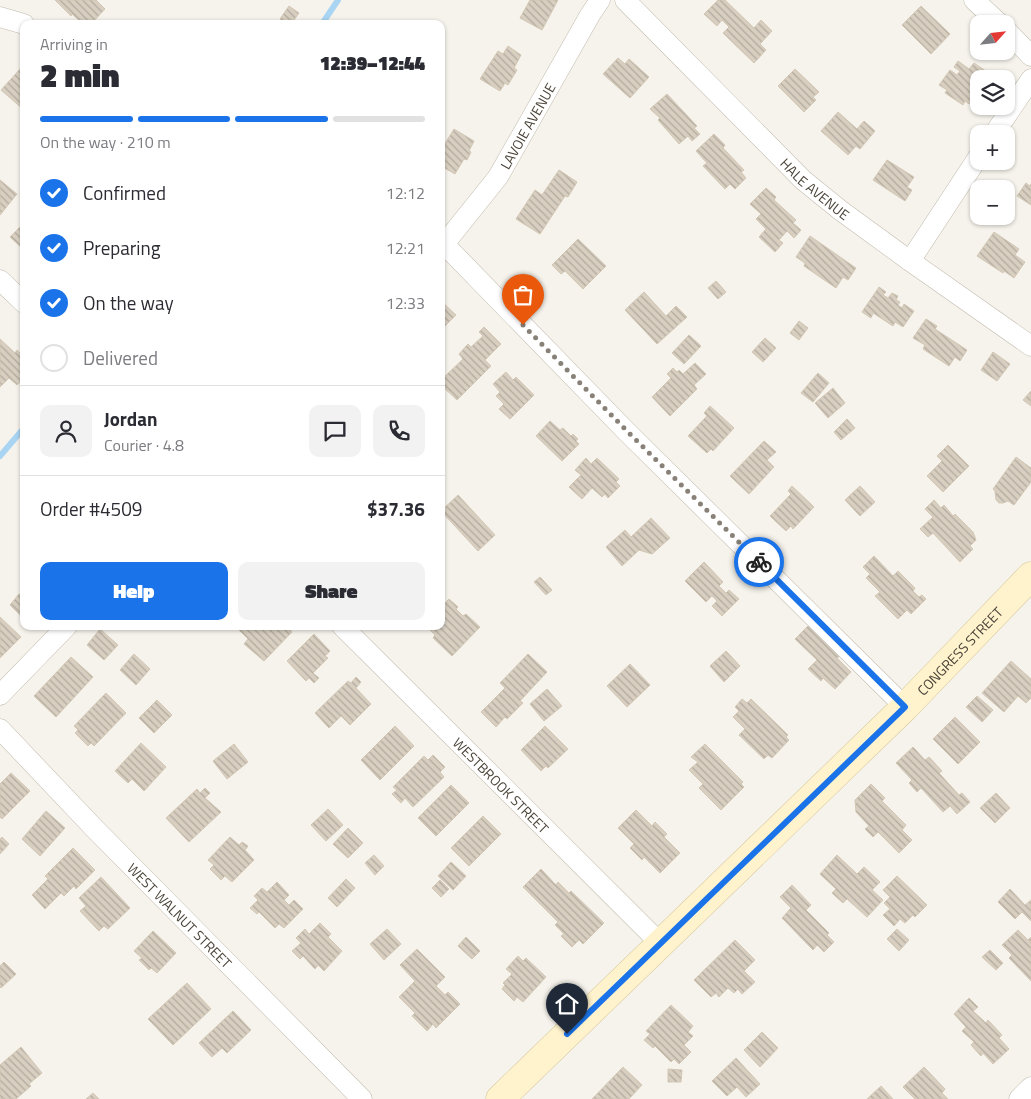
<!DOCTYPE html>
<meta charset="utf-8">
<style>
:root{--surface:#fff;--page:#f2f2f3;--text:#2b2b33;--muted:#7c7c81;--line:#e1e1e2;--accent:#1a73e8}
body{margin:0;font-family:"Titillium Web",sans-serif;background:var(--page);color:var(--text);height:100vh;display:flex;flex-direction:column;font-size:19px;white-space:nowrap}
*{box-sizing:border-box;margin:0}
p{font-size:16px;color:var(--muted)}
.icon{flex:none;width:28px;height:28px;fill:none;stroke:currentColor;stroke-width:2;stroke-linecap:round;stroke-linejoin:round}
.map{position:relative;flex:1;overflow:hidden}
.side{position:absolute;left:20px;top:20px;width:425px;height:610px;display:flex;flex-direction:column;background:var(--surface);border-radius:10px;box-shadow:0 1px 4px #0004}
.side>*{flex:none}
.needle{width:32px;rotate:63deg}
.fabs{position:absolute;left:970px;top:15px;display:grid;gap:10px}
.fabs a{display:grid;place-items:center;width:45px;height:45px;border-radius:10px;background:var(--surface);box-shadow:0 1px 4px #0004;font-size:25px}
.pin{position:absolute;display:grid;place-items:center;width:42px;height:42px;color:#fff;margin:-51px -21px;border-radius:50% 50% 50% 0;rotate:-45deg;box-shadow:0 0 5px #0007}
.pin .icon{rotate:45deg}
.courier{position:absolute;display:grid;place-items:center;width:50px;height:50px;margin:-25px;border:4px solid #1a73e8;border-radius:50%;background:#fff;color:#222;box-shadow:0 1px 6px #0007}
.head em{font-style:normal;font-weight:800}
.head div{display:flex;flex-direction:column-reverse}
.head{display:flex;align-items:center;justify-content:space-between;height:85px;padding:0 20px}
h1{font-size:32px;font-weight:800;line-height:38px}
.bar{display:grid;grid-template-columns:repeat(4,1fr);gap:8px 5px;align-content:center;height:60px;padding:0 20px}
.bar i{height:6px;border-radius:4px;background:var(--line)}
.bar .current{background:var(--accent)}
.bar p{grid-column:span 4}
.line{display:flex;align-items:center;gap:12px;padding:0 20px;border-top:1px solid var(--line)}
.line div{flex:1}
.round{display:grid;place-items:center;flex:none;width:52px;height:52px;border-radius:10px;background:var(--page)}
ol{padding:0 20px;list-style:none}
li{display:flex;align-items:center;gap:15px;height:55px}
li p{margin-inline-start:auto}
li .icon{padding:5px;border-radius:50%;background:var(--accent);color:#fff;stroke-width:4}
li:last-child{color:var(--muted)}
li i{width:28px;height:28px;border:2px solid var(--line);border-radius:50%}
.button{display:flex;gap:10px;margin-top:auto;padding:10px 20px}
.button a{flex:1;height:58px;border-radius:10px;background:var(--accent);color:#fff;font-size:20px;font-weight:800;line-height:58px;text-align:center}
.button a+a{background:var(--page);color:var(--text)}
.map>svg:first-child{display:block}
</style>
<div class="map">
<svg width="1031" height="1099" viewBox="0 0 1031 1099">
<defs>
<pattern id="building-back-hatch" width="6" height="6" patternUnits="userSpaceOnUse" patternTransform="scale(1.25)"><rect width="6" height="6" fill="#d8cfc1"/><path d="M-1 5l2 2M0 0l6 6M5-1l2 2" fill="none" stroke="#b1aa9e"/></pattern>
</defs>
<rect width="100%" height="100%" fill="#f6f3ec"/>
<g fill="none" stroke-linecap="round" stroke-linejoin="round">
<path stroke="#a9d4f2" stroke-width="6" d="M322,24l16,-24
M0,456l24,-28"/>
</g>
<path fill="url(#building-back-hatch)" stroke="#d3c7b4" d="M55,0h41l9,9 -14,15h-8l-11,-10 -1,2z
M530,0h28l-16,30 -22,-12z
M718,0h7l29,28 7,-8 11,11 -12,13 6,6 -12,13 -31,-30 6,-6 -7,-7 -5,6 -13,-12z
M289,6l10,7 -8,11h-4l-7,-5z
M921,6l29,28 -19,20 -29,-29z
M508,46l13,9 -7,13 3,2 -9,15 -3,-2 -5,8 -20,-12 18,-28 5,3z
M618,58l7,6 4,-5 20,18 -19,21 -27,-24z
M958,61l11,8 5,-6 16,11 -3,5h-8v11l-10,14 -4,-3 -2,4 -18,-12 2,-3 -8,-5 11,-15 7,5 3,-4 -6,-4z
M21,68l3,3v39l-23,-20z
M795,69l24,23 -6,5 3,3 -12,12 -26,-26z
M667,94l30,32 -3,2 6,6 -8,7 -4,-5 -9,8 -21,-24 2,-2 -10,-9z
M838,112l19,17 7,-8 11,10 -15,18 -4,-3 -8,9 -27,-24z
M454,129l20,12 -5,10 2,1 -4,8 -3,-1 -9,15 -14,-8v-16z
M714,134l11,11 -2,3 21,22 -3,2 5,6 -11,11 -5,-5 -5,5 -22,-23 4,-3 -11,-12z
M887,160l27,17 -7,10 5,3 -7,11 -32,-21z
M559,170l18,12 -9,15 -3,-1 -25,38 -24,-15 19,-29 7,5z
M0,180l17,14 -17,21z
M1026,183l4,3 1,-2v21l-14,-9z
M766,188l10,9 -2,3 22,20 -3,3 8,7 -7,8 -7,-7 -8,9 4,3 -8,9 -16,-15 7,-8 -10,-10 5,-5 -11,-10z
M24,223v27l-14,-13z
M994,232l25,17 -4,6 10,7 -11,16 -10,-7 -1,2 -26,-17z
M810,236l46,32 -8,12 -5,-3 -7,11 -32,-22 1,-3 -9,-6z
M578,239l28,27 -23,23 -18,-18 -4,3 -9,-9z
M716,281l10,11 -8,7 -10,-11z
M879,287l7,5 -3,3 5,3 4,-5 6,3 -2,4 4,2 -2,3 4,3 2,-4 10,7 -11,16 -8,-5 -2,4 -20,-13 -2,5 -9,-6z
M644,292l22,24 10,-10 11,11 -30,27 -32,-34z
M441,301l15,14 -15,15z
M926,319l11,7 -2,3 32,21 -7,11 -5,-4 -6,9 -26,-17 2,-4 -12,-7z
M799,321l9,7 -9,12 -9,-7z
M484,327l17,17 -16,16 6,6 -34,34 -16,-15v-5l22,-21 -4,-5 9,-10 3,3 12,-11 -4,-4z
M689,335l12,11 -17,18 -12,-11z
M765,338l11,10 -13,14 -11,-10z
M0,339l15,14 2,-3 7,7v22l-7,6 -8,-7 -9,9z
M993,352l17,12 -13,17 -16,-11z
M695,363l11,11 -12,11 3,4 -27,27 -18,-19 19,-19 -4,-4 6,-6 4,4 2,-2 4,4z
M506,372l7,8 3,-3 18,18 -24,24 -11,-10 5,-5 -8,-8 4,-4 -7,-8z
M818,373l11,10 -16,19 -12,-9z
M833,388l12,15 -17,15 -13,-15z
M1031,391v15l-8,-6z
M710,406l24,22 -21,23 -2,-2 -4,4 -19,-17 19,-20 -3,-3z
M847,419l8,9 -14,12 -7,-8z
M550,421l10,9 3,-2 8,8 2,-2 5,5 -2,2 3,3 -17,17 -26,-25z
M764,441l12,11 -9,8 7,7 -25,27 -19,-18z
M948,445l21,21 -26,26 -16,-16 15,-15 -5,-5z
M1016,457l15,11v14l-17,23 -6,-4 -5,2h-4l-3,-3 -1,-9 -2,-2z
M586,458l5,6 6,-6 22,21 -3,3 4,4 -12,12 -3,-4 -3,3 -10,-9 -10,11 -13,-12 12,-12 -6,-5z
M792,486l22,21 -21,22 -2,-3 -5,5 -16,-15 21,-22 -3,-3z
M860,486l15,16 -15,14 -15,-16z
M458,495l37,40 -17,16 -37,-40z
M934,500l7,8 3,-3 9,11 2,-2 18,18 3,8 -6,6 3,3 -13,13 -27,-29 -5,4 -8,-8 13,-12 -8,-8z
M651,518l19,20 -18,16 -13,-4 -17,16 -16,-19 19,-17 6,7z
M874,556l19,20 5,-5 17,17 -2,3 6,6 3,-2 4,4 -15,15 -4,-4 -9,9 -23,-23 5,-4 -14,-14 4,-4 -7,-7z
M704,562l19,20 -4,4 7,7 3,-3 10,9 -17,17 -10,-10 5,-5 -5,-5 -6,6 -21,-21z
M540,577l12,13 -6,5 -12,-13z
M19,594l5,5 -1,19 -13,-13z
M449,599l9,8 -2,2 7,7 3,-2 14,13 -28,29 -19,-18 2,-3 -9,-9h15v-19z
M0,617l21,20 -21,21z
M235,626h51l6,6 -28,29 -20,-17 4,-5z
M808,626l32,30 -3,2 14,14 -16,17 -12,-11 -2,3 -13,-12 9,-9 -22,-21z
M100,629l18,16 -14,15 -17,-15z
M314,634l16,17 -5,5 3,2 -15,15 6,5 -5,5 -5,-5 -3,3 -19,-20z
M726,651l14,15 -16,16 -14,-16z
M134,654l16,15 -14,16 -16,-15z
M528,654l19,18 -27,29 3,2 -16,16 -2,-2 -9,10 -15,-15 24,-24 -5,-5z
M71,657l22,20 -37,40 -22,-21z
M1011,661l20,18v19l-5,5 -8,-7 -14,16 -22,-19z
M630,664l20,21 -23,22 -20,-21z
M356,677l5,5 -5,6 15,16 -21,21 -9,-9 -12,12 -14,-15 33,-32 3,2z
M547,689l15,17 -18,15 -14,-17z
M106,693l20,20 -32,33 -3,-3 -3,3 -13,-13 3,-3 -4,-4z
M977,696l16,14 -11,12 -16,-15z
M742,699l5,4 4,-4 37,36 -2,2 3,3 -17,18 -4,-3 -4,4 -25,-24 6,-6 -12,-12 6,-6 -4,-4z
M157,700l15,15 -18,18 -15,-15z
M955,717l25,25 -22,22 -25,-25z
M395,726l19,20 -34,34 -19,-20z
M545,726l23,23 -20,19 -2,-2 -5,5 -20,-21z
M141,743l25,24 -22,24 -12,-12 -4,4 -13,-12z
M234,744l14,18 -21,17 -14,-18z
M705,744l38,38 -2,2 3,3 -23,23 -22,-22 4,-4 -14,-14 9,-8 -7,-5z
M913,747l12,13 4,-3 13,14 -3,2 20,22 3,-2 8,9 -13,12 -7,-8 -7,6 -22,-24 -4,4 -8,-9 3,-3 -16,-17z
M433,755l12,12 -5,5 4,5 -31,30 -8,-9 -4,5 -9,-9 5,-4 -4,-3 31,-31 4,4z
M11,773l19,18 -28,28 -2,-2v-33z
M871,784l14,14 -3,3 24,24 -4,5 10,10 -13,13 -21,-21 -5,5 -8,-8 4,-3 -13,-14 -1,-12z
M451,785l18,18 -33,33 -18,-18z
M205,788l5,5 -5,5 16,14 -32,30 -23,-24 31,-29 3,4z
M996,793l14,15 -15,15 -15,-15z
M328,809l15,16 -17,16 -15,-16z
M636,810l16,16 3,-4 12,12 -3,3 16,16 -20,20 -16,-16 -2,3 -12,-12 4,-4 -16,-16z
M46,811l19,17 -25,28 -18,-17z
M483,816l18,18 -32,32 -18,-18z
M348,828l15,15 -15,15 -15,-14z
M2,837l7,7 -9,10v-15z
M230,837l9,8 3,-3 6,4 -3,4 9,10 -22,22 -7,-6 -4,4 -11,-11 4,-4 -6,-5z
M73,848l22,22 -19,19 -2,-3 -10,10 -3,-3 -16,16 -13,-14 16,-16 -3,-3z
M374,855l10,11 -9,9 -10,-12z
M837,855l20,19 7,-7 16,15 -8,8 11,10 -16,17 -20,-18 -4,4 -11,-10 4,-4 -16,-15z
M451,862l15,14 -13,14 -15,-14z
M541,869l15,16 2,-3 11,11 2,-2 33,32 -21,21 -4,-4 -7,7 -11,-11 3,-2 -9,-9 3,-3 -35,-35z
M897,876l30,29 -12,12 -2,-2 -8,8 -5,-4 -6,7 -11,-11 7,-6 -6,-6 6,-6 -7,-7z
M101,877l29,31 -22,21 -4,-3 -5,5 -19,-20 6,-5 -7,-8z
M346,879l9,9 -18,19 -9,-9z
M440,880l9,9 -8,8 -9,-9z
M277,882l12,13 -5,5 5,5 5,-5 9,9 -19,19 -5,-4 -4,4 -16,-16 -2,2 -7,-6 8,-8 -4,-4 8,-8 5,4z
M792,885l19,20 -5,5 23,23 -2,2 7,7 -10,10 -7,-7 -4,5 -31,-32 9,-10 -11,-11z
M1010,889l15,16 6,-5v21l-9,-9 -7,7 -17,-17z
M320,923l11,11 -3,3 14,14 -18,20 -6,-6 -3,4 -12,-13 -3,3 -8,-8 9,-8 -5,-5 9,-9 4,5z
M387,929l14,15 -17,16 -14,-16z
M897,929l12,11 -10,11 -12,-12z
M1018,930l10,10 3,-3v44l-22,-23 3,-3 -10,-10z
M153,931l23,22 -19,20 -6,-5 -2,2 -10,-10 3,-2 -8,-7z
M466,937l14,14 -8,8 -14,-13z
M735,940l20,20 -11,11 11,11 -13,12 -4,-5 -4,4 -6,-5 -9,9 -3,-4 -5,4 -17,-17z
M417,949l28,28 -9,9 9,9 3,-3 12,12 -24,24 -3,-4 -6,7 -15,-15 3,-3 -16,-16 16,-16 -15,-16z
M990,950l13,13 -7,7 -14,-13z
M518,956l5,5 3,-3 20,19 -23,25 -6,-5 -3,4 -12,-12 3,-4 -2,-2 9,-9 -6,-5z
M4,962l12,12 -15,14 -1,-1v-21z
M187,983l24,26 -38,36 -25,-26z
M969,998l9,9 -5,4 13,12 2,-3 14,15 -3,3 10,11 -16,15 -10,-11 -2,3 -10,-11 3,-3 -12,-11 4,-4 -12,-13z
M671,1005l22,21 -5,6 5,4 -9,9 7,7 -12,12 -5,-5 -3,3 -16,-16 -2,2 -9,-8 6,-6 -4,-3z
M233,1011l18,19 -24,23 -5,-5 -10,9 -13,-14z
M762,1032l16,16 -18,19 -16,-17z
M21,1047l21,26 -13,11 2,2 -15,13h-16v-34z
M736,1058l24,26 -14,13 -9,-10 -10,9 -15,-15z
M623,1067l19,18 -13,14h-37z
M924,1067l21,22 -3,4 6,6h-33l-12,-12z
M668,1069l14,1 -1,12h-13z
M881,1086l12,13h-26z
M93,1093l6,6h-13z"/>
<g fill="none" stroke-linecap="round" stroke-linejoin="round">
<defs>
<g id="street">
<path id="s1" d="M625,0l178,180 37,30 70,51 121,85"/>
<path d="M974,0l26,24"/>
<path d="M0,17l24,7"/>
<path d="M1006,30l25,26"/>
<path d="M994,134l37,-55"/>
<path d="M444,244l183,188 278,275"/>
<path id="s2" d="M441,248l57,-71 92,-162 10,-15"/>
<path d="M910,261l69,-105"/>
<path d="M0,280l24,23"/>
<path id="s3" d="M342,626l318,317"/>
<path d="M0,695l67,-69"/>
<path id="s4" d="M0,729l94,99 268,271"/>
<path d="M1019,1099l12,-12"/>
</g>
<g id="secondary">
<path id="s5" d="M500,1099l405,-392 126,-131"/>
</g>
</defs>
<use href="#street" stroke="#c2bbae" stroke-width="21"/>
<use href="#secondary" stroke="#d6c79b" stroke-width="29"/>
<use href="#street" stroke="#fff" stroke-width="20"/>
<use href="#secondary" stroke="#fff3cd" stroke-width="28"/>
</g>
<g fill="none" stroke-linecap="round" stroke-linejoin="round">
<path stroke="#878178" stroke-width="5" stroke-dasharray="0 9" d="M523,325l105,107 131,130"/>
<path stroke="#1a73e8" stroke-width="6" d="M567,1034l338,-327 -146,-145"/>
</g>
<g text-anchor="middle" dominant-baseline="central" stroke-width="4.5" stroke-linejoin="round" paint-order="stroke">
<g font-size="14" fill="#4b4439" stroke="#fff">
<text stroke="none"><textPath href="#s2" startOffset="150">LAVOIE AVENUE</textPath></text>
<text stroke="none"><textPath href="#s1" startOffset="268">HALE AVENUE</textPath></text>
<text stroke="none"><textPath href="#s5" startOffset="642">CONGRESS STREET</textPath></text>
<text stroke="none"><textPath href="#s3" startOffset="225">WESTBROOK STREET</textPath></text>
<text stroke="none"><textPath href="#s4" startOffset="259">WEST WALNUT STREET</textPath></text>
</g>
</g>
</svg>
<div class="fabs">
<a><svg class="needle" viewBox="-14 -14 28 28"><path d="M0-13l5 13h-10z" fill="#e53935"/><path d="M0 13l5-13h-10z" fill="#7c7c81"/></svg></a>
<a><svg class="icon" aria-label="layers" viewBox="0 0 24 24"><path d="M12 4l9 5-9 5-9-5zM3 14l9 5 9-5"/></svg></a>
<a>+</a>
<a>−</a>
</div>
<div class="pin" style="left:523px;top:325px;background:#ea580c"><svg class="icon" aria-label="bag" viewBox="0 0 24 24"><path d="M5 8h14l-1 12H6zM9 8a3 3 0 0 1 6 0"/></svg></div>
<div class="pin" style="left:567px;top:1034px;background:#1f2937"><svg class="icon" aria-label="home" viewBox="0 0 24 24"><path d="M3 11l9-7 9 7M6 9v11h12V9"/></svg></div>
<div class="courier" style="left:759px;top:562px"><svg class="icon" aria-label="bike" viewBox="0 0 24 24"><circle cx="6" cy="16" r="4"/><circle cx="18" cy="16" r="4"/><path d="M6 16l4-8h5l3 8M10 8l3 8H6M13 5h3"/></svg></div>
<section class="side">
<div class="head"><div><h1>2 min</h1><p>Arriving in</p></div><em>12:39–12:44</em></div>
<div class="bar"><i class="current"></i><i class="current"></i><i class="current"></i><i></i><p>On the way · 210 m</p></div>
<ol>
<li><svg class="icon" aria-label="check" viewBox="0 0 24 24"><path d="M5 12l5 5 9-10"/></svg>Confirmed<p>12:12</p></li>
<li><svg class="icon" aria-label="check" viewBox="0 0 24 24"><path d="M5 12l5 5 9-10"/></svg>Preparing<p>12:21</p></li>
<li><svg class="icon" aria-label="check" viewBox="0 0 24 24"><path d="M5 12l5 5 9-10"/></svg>On the way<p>12:33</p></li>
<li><i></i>Delivered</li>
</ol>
<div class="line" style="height:90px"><a class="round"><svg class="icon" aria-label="person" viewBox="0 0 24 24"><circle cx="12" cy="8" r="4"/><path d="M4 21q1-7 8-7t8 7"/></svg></a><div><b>Jordan</b><p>Courier · 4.8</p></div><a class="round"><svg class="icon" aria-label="chat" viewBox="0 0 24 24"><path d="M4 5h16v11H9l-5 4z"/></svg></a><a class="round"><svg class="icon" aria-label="phone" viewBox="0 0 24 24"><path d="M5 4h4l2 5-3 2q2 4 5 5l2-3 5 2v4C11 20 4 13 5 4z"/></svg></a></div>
<div class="line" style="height:65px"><div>Order #4509</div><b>$37.36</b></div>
<div class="button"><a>Help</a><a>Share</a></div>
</section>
</div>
